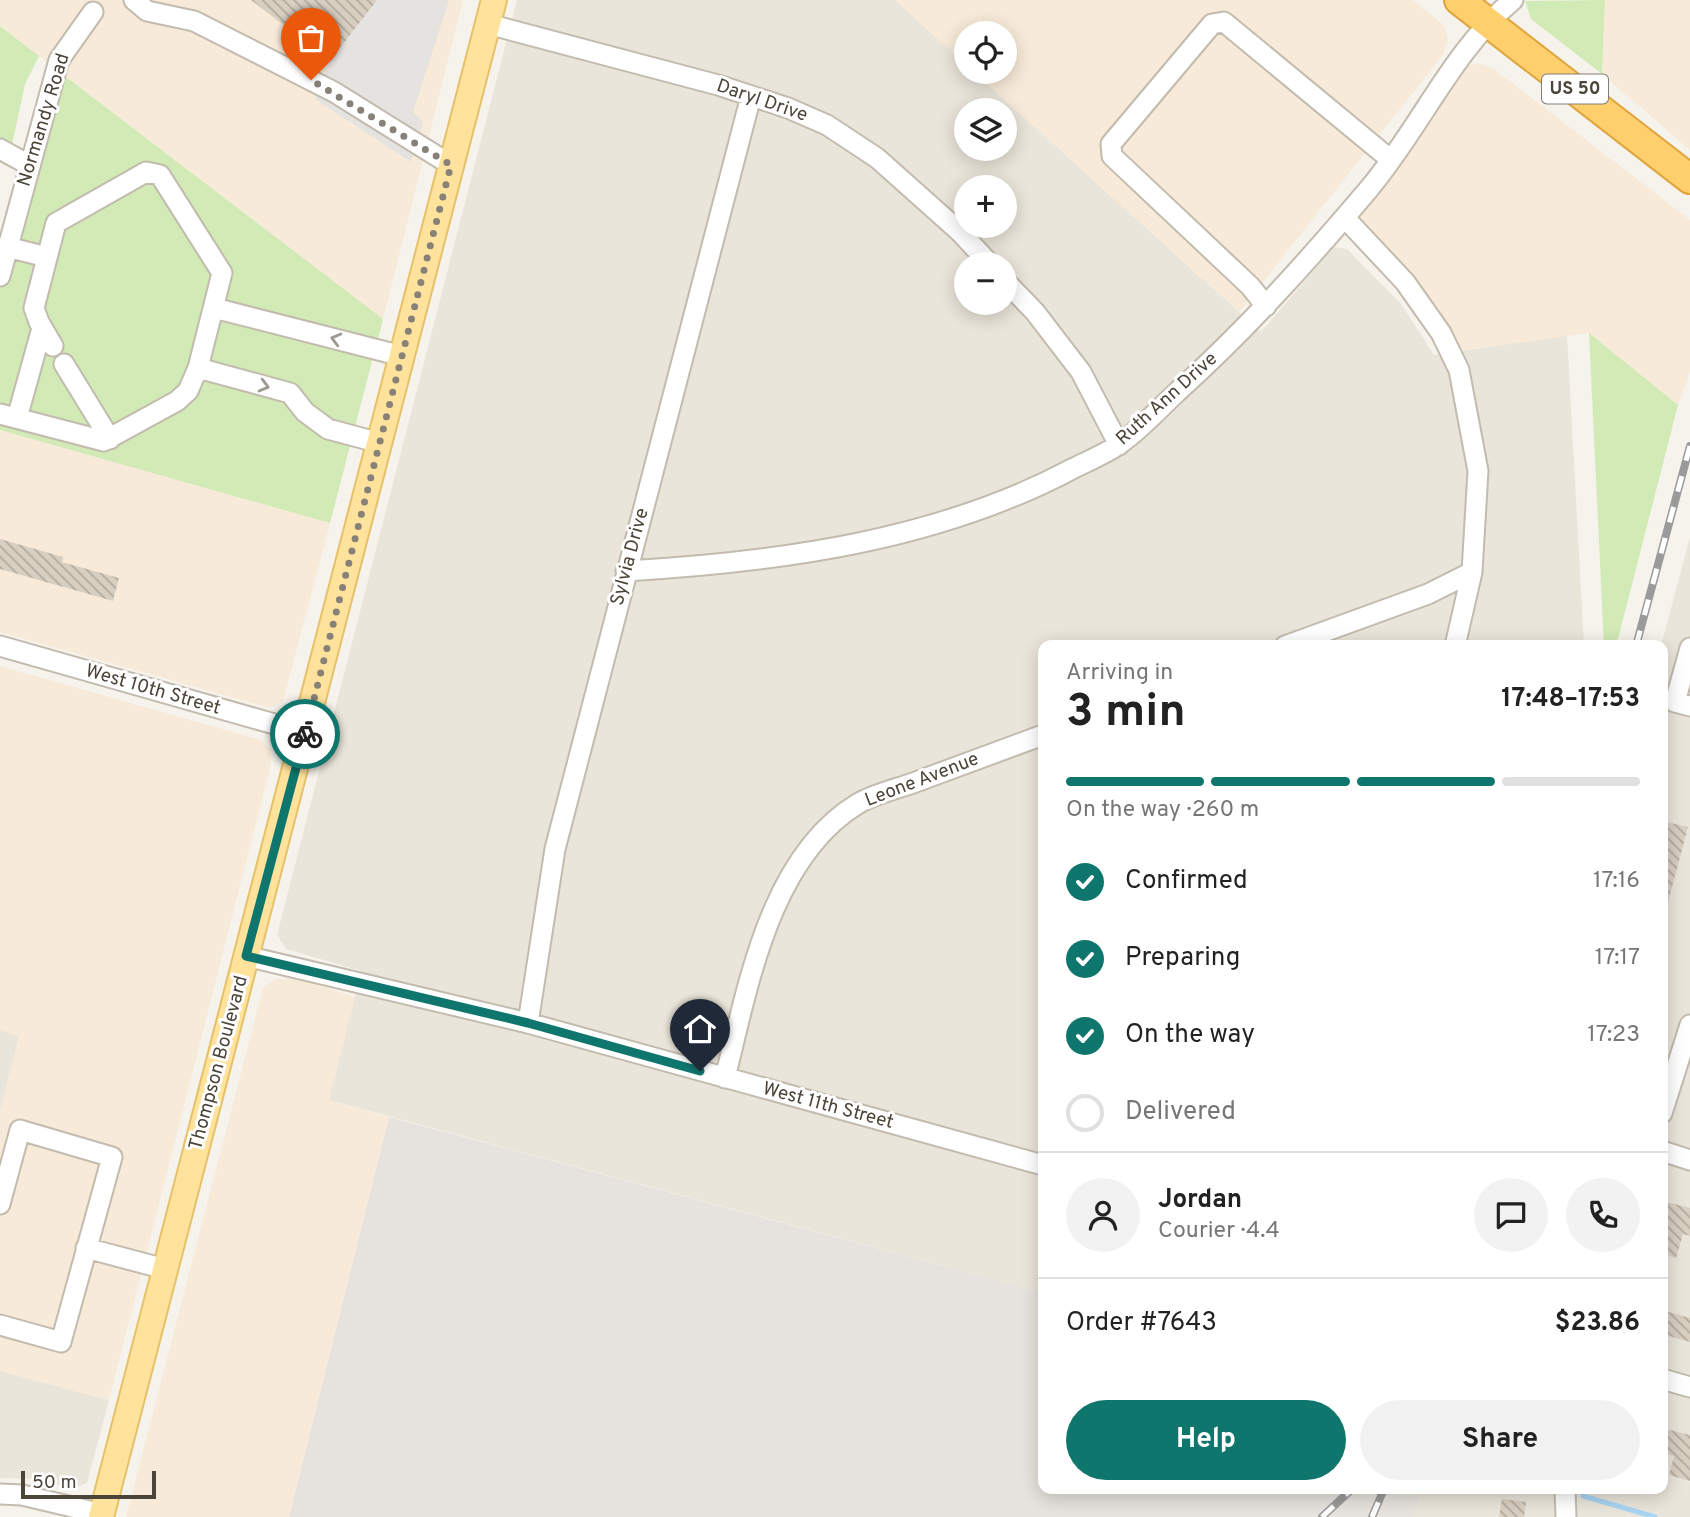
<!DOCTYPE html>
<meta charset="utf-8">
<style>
:root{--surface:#fff;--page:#f2f2f2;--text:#222;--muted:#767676;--line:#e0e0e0;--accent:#0f766e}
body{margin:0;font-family:Overpass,sans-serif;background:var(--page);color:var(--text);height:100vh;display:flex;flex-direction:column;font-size:26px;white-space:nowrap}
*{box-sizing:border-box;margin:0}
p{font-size:23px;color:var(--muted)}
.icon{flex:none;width:38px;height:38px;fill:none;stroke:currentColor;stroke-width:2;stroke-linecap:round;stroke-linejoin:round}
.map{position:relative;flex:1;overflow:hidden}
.side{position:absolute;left:1038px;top:640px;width:630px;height:854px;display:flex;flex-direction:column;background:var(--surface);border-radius:14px;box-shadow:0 4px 18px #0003}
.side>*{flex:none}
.fabs{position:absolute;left:954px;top:21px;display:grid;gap:14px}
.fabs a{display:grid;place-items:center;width:63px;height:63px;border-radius:50%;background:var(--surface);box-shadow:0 4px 18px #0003;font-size:35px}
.scale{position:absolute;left:21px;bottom:18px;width:135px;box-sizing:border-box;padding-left:7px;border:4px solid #4b4439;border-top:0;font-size:19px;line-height:24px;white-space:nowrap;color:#4b4439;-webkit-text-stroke:5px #fff;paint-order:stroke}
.pin{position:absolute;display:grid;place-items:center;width:60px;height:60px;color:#fff;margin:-72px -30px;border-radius:50% 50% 50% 0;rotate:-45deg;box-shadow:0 0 7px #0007}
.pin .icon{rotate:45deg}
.courier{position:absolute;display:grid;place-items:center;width:70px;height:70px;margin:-35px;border:5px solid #0f766e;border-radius:50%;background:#fff;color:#222;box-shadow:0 2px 9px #0007}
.headline em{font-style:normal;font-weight:700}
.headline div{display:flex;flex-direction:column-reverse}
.headline{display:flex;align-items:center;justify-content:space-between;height:119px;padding:0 28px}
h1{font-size:46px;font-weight:700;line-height:52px}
.bar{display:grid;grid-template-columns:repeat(4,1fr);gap:10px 7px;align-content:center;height:84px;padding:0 28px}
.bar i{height:9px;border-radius:5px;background:var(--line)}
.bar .current{background:var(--accent)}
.bar p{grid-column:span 4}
.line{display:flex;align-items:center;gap:18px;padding:0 28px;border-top:2px solid var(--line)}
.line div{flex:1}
.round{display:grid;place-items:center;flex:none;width:74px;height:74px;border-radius:37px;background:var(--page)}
ol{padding:0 28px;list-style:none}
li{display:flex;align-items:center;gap:21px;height:77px}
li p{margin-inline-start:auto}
li .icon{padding:7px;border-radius:50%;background:var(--accent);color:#fff;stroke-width:4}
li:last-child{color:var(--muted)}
li i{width:38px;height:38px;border:4px solid var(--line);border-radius:50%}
.action{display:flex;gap:14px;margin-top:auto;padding:14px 28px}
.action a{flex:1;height:80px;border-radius:42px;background:var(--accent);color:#fff;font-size:28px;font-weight:700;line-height:80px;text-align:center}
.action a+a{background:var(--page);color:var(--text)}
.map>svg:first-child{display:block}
</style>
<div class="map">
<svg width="1690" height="1517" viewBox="0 0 1690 1517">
<defs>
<pattern id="building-back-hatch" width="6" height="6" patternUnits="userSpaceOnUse" patternTransform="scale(1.75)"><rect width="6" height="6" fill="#d8cfc1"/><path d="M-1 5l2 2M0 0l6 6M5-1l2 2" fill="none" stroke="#b1aa9e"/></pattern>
</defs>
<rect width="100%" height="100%" fill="#f6f3ec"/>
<path fill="#eae5da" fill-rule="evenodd" d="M517,0h378l71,64v8h8l287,260 73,-85 13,2 54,55 33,51 133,-20 17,311h-541v647l-714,-193 32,-129 -75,-22 -9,-14zM966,110h38v39h-38zM966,187h38v39h-38zM966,264h38v39h-38z
M1690,537v980h-277l10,-28h239l-1,-843z
M0,1030l20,5 -20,77z
M0,1371l109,29 -22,83 -15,6 -36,-10 -36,-1z"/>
<path fill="#f7ead8" d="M0,0h463l-80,319 -383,-293z
M895,0h517l32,25 4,15 -6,16 -203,256 -265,-240h30v-39h-38v31z
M1605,0h85v150l-88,-76z
M1478,63l16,6 196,151v152l-12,33 -89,-72 -131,18 -98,-124 -3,-16 109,-145z
M0,430l330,93 -47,178 -13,7 -270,-76z
M0,666l261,74 10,11 -1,17 -161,632 -109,-29v-259l19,-76 -19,-6z
M275,979h23l57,18 -26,103 60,17 -100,400h-163l137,-529z"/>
<path fill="#e6e2dd" d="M389,1117l654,176v196h380l-10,28h-1124z"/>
<path fill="#d2eab5" d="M1605,0l-3,74 -71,-55 -6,-18z
M0,26l39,30 -14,28 -14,65 -11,-9z
M61,73l322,246 -53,204 -330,-93v-140z
M1589,333l89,72 -60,234 -14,7z"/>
<path fill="#e5e3e0" d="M377,0h72l-36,112 10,10 -12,40 -96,-63 15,-38z"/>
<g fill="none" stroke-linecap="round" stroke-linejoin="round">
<path stroke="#a9d4f2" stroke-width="5" d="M1583,1496l72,21"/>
</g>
<path fill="url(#building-back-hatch)" d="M251,0h126l-47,61z
M0,539l63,18 -1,5 57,16 -6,23 -113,-32z
M1662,821l26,6 -21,79 -5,-1z
M1667,1202l23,6v28l-7,-2 -7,24 -14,-4v-34z
M1662,1310l28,8v24l-28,-8z
M1662,1428l28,7v46l-21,-6 5,-19 -12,-3z
M1502,1499l24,3 -2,15h-25z"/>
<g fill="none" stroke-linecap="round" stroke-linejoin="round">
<defs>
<path id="minor" d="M134,0l13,11 47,10 140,71 117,73
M488,24l230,61 70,23 39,17 50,33 83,74 30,32
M0,149l29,16
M1345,218l60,64 36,51 18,37 19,101 -6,101 -17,74
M7,247l40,10
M0,276l59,-216 34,-48
M1004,280l31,32 46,60 38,73
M1266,306l-16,-20 -138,-130 -1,-12 101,-120 12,-2 167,138
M214,308l188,48
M64,364l46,75
M198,368l92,25 15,19 23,17 52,14
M0,414l104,27 73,-40 11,-10 10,-23 24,-95 -62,-98 -14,-3 -90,51 -22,85 5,14 14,24
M17,418l25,-90
M626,571c153,-9 311,-30 448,-103 14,-7 31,-14 44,-23 21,-14 40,-35 58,-52 70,-63 131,-131 192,-203 51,-60 84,-139 145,-190
M0,646l306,87
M1285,646l143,-52 44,-22
M1690,648l-15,54 15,4
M246,956l282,67 515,142
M528,1023l27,-174 196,-753
M725,1078c23,-92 45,-222 134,-275 16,-9 37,-14 54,-20 44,-16 87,-32 130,-48
M1662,1113l28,-88
M1662,1151l28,9
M0,1204l20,-74 92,27 -51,185 -61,-17
M86,1248l79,21
M1662,1379l28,8
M1565,1489l1,28
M0,1494l22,1 80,19"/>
<path id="major" d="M101,1517l393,-1517"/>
<path id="highway" d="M1459,0l231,179"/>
</defs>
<use href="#minor" stroke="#c2bbae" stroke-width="23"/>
<use href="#major" stroke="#e6c16a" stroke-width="28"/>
<use href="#highway" stroke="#e0a43c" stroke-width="32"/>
<use href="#minor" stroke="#fff" stroke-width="19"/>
<use href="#major" stroke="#ffe39c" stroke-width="24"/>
<use href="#highway" stroke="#ffcf6e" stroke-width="28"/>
<defs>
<path id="rail" d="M1636,646l54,-200
M1322,1517l30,-28
M1372,1517l12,-28"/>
</defs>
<use href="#rail" stroke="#9a9a9a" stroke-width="8"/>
<use href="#rail" stroke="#fff" stroke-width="5" stroke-dasharray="16" stroke-linecap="butt"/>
</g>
<defs><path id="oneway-chevron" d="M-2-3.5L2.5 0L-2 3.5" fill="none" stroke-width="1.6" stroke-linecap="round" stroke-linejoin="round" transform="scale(1.75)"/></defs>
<g stroke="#9c9892">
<use href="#oneway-chevron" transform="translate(336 339) rotate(-165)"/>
<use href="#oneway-chevron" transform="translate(264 386) rotate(15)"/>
</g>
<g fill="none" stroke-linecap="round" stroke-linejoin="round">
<path stroke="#878178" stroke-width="7" stroke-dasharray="0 12.6" d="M305,734l146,-569 -140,-85"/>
<path stroke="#0f766e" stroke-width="9" d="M305,734l-59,222 282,67 172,48"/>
</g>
<g text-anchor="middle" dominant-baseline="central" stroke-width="6" stroke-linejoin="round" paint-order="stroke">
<rect fill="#fff" stroke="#817c74" stroke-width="2" x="1542" y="74.5" width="66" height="29" rx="5"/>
<g font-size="18" font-weight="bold" fill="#4b4439">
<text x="1575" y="89">US 50</text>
</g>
<g font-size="19" fill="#4b4439" stroke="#fff">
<text transform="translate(762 101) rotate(19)">Daryl Drive</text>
<text transform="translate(44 120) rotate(-73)">Normandy Road</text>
<text transform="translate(1167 399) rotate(-42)">Ruth Ann Drive</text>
<text transform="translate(630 557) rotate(-75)">Sylvia Drive</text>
<text transform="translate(153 690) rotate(16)">West 10th Street</text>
<text transform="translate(922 780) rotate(-21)">Leone Avenue</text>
<text transform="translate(219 1063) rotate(-75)">Thompson Boulevard</text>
<text transform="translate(828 1106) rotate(15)">West 11th Street</text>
</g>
</g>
</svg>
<div class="fabs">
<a><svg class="icon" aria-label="locate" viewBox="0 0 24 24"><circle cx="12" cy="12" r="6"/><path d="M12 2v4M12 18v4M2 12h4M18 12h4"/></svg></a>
<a><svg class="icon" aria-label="layers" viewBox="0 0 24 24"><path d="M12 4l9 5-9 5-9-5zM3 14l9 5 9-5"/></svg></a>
<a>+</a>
<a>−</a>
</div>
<div class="scale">50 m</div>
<div class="pin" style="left:311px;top:80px;background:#ea580c"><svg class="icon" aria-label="bag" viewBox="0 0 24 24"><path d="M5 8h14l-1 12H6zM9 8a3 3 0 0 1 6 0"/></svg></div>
<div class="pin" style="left:700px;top:1071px;background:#1f2937"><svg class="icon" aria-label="home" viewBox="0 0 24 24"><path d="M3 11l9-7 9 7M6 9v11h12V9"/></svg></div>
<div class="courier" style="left:305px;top:734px"><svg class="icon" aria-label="bike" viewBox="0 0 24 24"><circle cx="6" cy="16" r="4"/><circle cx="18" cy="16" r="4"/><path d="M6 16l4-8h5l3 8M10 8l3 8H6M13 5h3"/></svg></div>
<section class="side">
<div class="headline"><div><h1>3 min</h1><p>Arriving in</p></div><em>17:48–17:53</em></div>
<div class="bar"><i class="current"></i><i class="current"></i><i class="current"></i><i></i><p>On the way · 260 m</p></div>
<ol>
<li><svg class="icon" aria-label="check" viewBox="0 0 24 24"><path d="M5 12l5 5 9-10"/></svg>Confirmed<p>17:16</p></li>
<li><svg class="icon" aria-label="check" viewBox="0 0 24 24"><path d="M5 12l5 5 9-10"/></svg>Preparing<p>17:17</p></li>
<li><svg class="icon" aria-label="check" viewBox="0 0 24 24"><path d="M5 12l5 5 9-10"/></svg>On the way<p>17:23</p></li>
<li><i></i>Delivered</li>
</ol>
<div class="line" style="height:126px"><a class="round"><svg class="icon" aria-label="person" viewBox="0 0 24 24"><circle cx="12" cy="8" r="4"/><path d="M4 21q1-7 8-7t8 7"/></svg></a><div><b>Jordan</b><p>Courier · 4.4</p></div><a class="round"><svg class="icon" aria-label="chat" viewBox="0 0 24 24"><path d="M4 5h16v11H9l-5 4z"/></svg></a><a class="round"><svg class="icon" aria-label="phone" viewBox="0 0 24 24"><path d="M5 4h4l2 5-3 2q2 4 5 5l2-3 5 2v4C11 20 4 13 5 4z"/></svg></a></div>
<div class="line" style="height:91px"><div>Order #7643</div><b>$23.86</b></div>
<div class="action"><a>Help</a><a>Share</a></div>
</section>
</div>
